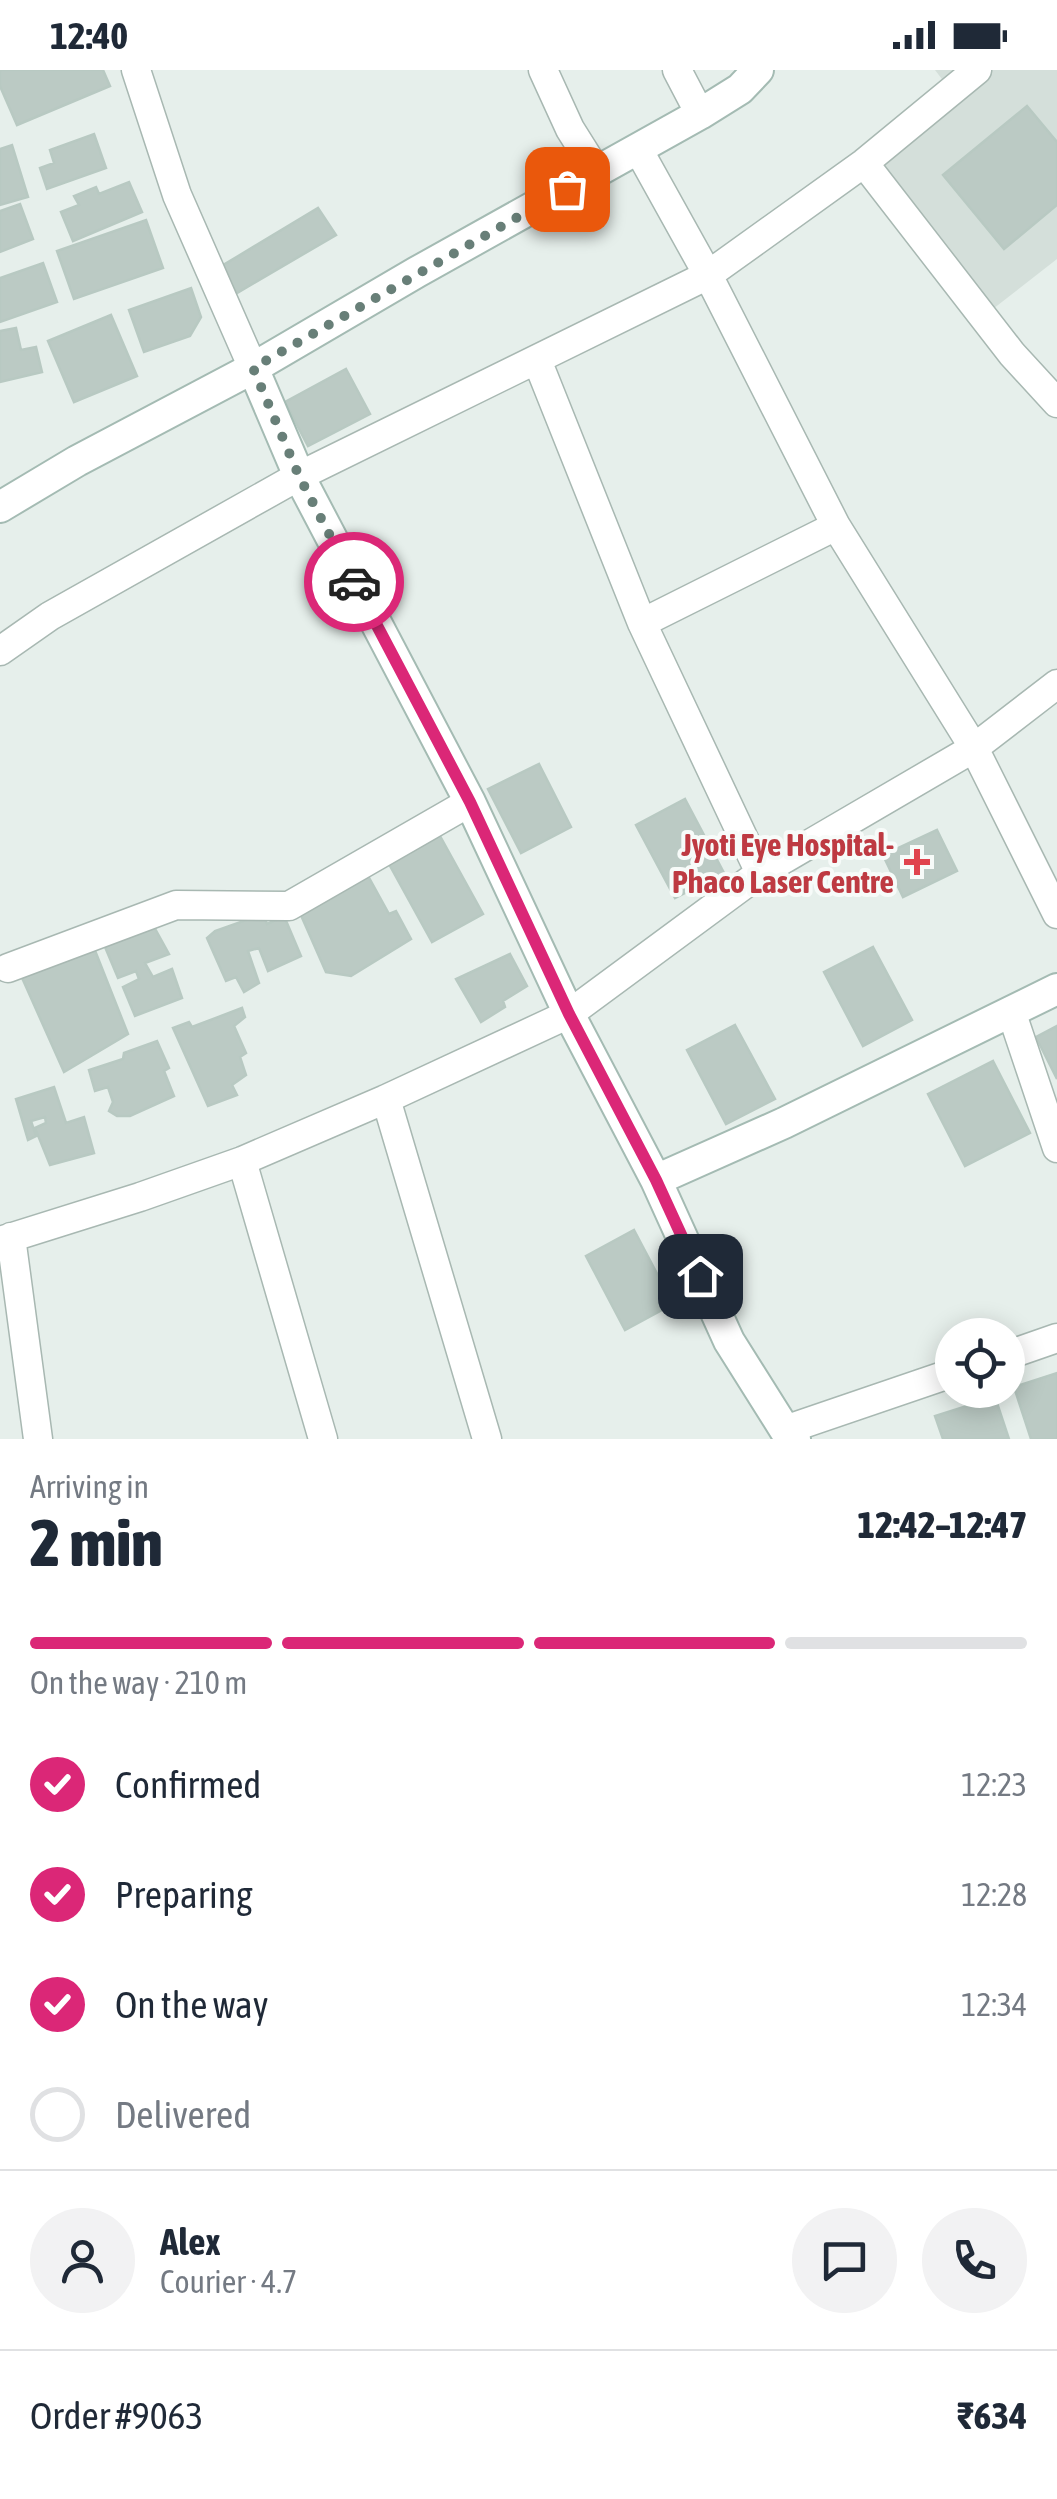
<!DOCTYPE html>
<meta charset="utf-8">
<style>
:root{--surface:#fff;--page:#f2f2f3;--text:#1f2937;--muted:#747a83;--line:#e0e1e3;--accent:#db2777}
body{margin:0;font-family:"Asap Condensed",sans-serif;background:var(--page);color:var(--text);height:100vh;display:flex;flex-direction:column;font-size:38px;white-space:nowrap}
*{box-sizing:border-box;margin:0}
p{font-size:32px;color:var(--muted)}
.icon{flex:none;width:55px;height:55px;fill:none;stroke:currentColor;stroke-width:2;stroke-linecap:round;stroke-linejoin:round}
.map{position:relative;height:1369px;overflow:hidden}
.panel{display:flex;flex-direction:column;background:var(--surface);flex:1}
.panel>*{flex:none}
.tools{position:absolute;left:935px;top:1248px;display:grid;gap:20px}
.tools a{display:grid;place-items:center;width:90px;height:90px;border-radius:50%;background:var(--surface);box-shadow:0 5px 25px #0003;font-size:50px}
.pin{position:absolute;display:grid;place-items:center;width:85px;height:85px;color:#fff;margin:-42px;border-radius:20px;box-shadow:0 5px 15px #0006}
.courier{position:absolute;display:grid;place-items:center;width:100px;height:100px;margin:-50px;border:8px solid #db2777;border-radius:50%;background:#fff;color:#222;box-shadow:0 2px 12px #0007}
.head em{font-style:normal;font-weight:800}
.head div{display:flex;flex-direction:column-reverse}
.head{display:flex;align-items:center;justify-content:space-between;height:170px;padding:0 30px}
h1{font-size:65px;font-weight:800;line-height:75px}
.bar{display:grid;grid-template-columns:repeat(4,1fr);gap:15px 10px;align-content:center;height:120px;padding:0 30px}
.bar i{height:12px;border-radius:8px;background:var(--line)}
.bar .current{background:var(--accent)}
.bar p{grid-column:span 4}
.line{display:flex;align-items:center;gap:25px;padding:0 30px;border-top:2px solid var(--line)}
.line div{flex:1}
.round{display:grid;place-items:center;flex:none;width:105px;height:105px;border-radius:52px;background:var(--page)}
ol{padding:0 30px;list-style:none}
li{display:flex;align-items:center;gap:30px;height:110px}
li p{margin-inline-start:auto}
li .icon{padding:10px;border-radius:50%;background:var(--accent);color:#fff;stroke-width:4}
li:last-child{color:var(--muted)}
li i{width:55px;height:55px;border:5px solid var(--line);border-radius:50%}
.status{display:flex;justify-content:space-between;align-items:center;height:70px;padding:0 50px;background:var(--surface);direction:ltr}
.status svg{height:28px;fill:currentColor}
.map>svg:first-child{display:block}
</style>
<div class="status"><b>12:40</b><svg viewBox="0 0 49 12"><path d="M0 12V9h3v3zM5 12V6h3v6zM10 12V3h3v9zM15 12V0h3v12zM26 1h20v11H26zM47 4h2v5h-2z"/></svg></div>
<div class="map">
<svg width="1057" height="1369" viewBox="0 0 1057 1369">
<rect width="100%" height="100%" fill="#e6efeb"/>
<path fill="#d4dfda" d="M935,0h122v189l-77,60 -116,-156 87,-72z"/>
<path fill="#bbcac4" stroke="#b8c9c2" stroke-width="2.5" d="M0,0h103l7,16 -93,39 -17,-39z
M1027,36l30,36v63l-53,44 -61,-74z
M94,64l12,34 -59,21 -7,-21 14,-5 -4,-13z
M12,75l16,52 -28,8v-56z
M129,112l13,30 -69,29 -12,-29 18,-7 -5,-9 22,-9 3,7z
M20,134l13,35 -33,13v-41z
M318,138l18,27 -99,58 -17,-26z
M146,150l17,48 -89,31 -17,-48z
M43,193l14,39 -57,20v-44z
M191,218l10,29 -11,19 -46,16 -15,-42z
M111,245l26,61 -63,26 -26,-61z
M16,258l5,22 15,-3 6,25 -42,10v-51z
M346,299l24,45 -62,32 -23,-44z
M539,694l32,63 -50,26 -33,-64z
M685,729l39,74 -49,25 -39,-73z
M937,760l20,41 -54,26 -20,-42z
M440,766l43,78 -51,28 -43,-78z
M367,804l22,40 7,-3 15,28 -60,37 -25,-4 -26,-59z
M263,844l4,10 17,-8 17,40 -33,15 -9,-23 -11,3 11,32 -15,9 -8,-15 -10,4 -19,-43 8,-7z
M153,855l16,29 -24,9 8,14 19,-8 10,29 -47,18 -12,-29 16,-8 -3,-8 -18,7 -13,-31z
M92,873l36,91 -64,38 -45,-101z
M873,877l39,73 -49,26 -39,-74z
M510,884l17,32 -24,15 2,6 -24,15 -25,-43z
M242,938l3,9 -11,9 12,27 -6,4 6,18 -14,10 5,10 -29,11 -35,-78 16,-6 3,5z
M735,955l40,74 -49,25 -39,-74z
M1057,956v53l-21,-42z
M157,971l12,27 -5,3 10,25 -44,20h-13l-8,-5 4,-9 -5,-15 -13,4 -6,-21 34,-11 1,-6z
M993,991l37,72 -65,33 -37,-72z
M54,1017l12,36 18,-6 10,36 -44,12 -15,-37 11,-5 -1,-6 -14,4 5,15 -8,4 -12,-41z
M634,1160l39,74 -48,26 -39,-74z
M1057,1303v66h-26l-17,-52z
M995,1327l14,42h-66l-8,-23z"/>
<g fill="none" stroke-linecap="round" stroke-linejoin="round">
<defs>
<path id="street" d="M136,0l41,125 76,173
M543,0l27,59 27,43
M677,0l23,44
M638,79l70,126 128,251 138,222 83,166
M864,93l148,191 45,49
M537,290l105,263 118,250
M642,553l194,-97
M0,581l50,-35 249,-140 409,-201 156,-112 113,-93
M8,898l168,-63 113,1 181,-104
M1011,941l46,137
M386,1029l101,340
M242,1091l81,278
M11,1167l27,202
M0,1171l140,-44 102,-36 144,-62 183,-85 191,-141 214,-125 83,-64
M1008,1285l49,-17
M785,1360l167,-57"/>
<path id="secondary" d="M253,298l46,108 171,326 99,212 87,166 73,161 56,89 10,9
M0,437l77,-46 176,-93 164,-96 283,-158 40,-25 18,-19
M656,1110l128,-57 273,-134"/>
</defs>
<use href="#street" stroke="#a8b8b2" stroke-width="31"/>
<use href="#secondary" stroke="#a4bbb3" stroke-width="34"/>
<use href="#street" stroke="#fff" stroke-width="28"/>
<use href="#secondary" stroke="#fff" stroke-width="30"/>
</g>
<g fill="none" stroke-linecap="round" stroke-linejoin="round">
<path stroke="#687f78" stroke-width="10" stroke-dasharray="0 18" d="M354,512l-55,-106 -46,-108 314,-179"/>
<path stroke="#db2777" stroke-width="12" d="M354,512l116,220 99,212 87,166 44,96"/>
</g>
<path fill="#e0444e" stroke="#f7fbf9" stroke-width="4" d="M912 777h10v10h10v10h-10v10h-10v-10h-10v-10h10z"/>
<g text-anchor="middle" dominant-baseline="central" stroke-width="8" stroke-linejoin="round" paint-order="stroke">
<g font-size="32" font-weight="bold" fill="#be3a42" stroke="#f7fbf9" text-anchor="end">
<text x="894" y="774">Jyoti Eye Hospital-<tspan x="894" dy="37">Phaco Laser Centre</tspan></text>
</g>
</g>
</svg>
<div class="tools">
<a><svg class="icon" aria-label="locate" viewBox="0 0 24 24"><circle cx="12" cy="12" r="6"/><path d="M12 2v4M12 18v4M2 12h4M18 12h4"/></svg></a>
</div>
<div class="pin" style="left:567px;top:119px;background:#ea580c"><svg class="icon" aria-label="bag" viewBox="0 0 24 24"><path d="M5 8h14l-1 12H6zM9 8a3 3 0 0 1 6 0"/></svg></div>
<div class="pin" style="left:700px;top:1206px;background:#1f2937"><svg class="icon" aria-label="home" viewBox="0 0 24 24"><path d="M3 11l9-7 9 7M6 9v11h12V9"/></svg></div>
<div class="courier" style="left:354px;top:512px"><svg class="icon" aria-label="car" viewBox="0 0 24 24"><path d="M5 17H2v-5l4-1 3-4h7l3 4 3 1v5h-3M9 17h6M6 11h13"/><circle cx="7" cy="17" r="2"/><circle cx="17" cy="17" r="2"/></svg></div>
</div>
<section class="panel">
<div class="head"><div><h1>2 min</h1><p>Arriving in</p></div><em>12:42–12:47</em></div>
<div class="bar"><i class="current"></i><i class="current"></i><i class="current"></i><i></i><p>On the way · 210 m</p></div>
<ol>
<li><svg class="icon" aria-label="check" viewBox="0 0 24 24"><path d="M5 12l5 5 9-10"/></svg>Confirmed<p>12:23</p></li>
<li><svg class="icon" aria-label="check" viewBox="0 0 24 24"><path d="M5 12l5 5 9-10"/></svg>Preparing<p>12:28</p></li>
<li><svg class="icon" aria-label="check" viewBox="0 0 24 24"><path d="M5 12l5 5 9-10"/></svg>On the way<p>12:34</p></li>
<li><i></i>Delivered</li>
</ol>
<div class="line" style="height:180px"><a class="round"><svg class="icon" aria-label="person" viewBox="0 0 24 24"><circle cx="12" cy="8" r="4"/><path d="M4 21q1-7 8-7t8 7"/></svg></a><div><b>Alex</b><p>Courier · 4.7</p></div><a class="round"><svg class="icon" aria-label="chat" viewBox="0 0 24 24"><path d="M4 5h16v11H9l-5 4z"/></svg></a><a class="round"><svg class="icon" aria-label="phone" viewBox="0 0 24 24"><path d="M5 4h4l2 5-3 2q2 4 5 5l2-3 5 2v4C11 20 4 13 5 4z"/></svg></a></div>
<div class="line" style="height:130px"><div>Order #9063</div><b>₹634</b></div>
</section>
